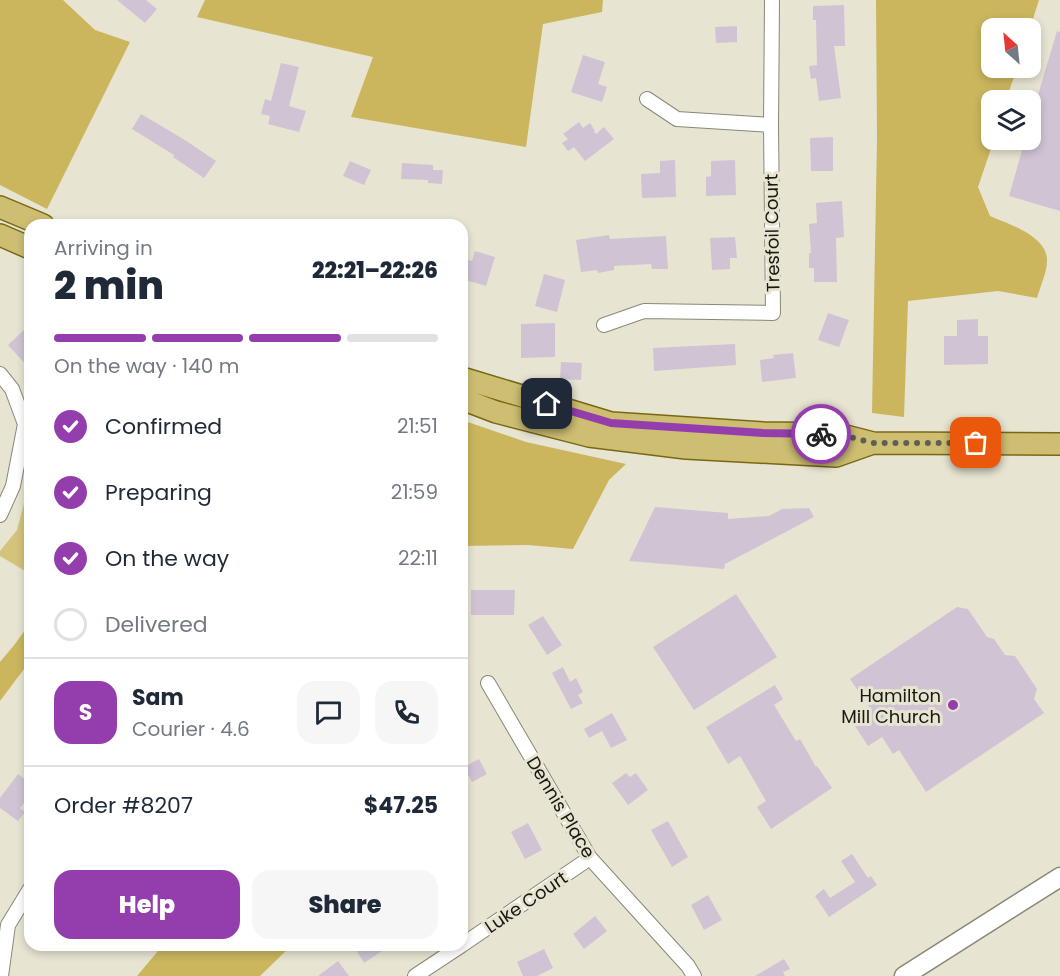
<!DOCTYPE html>
<meta charset="utf-8">
<style>
:root{--surface:#fff;--page:#f6f6f7;--text:#1f2937;--muted:#747a83;--line:#e0e1e3;--accent:#933eac}
body{margin:0;font-family:Poppins,sans-serif;background:var(--page);color:var(--text);height:100vh;display:flex;flex-direction:column;font-size:22px;white-space:nowrap}
*{box-sizing:border-box;margin:0}
p{font-size:20px;color:var(--muted)}
.icon{flex:none;width:33px;height:33px;fill:none;stroke:currentColor;stroke-width:2;stroke-linecap:round;stroke-linejoin:round}
.map{position:relative;flex:1;overflow:hidden}
.details{position:absolute;left:24px;top:219px;width:444px;height:732px;display:flex;flex-direction:column;background:var(--surface);border-radius:18px;box-shadow:0 3px 9px #0003}
.details>*{flex:none}
.needle{width:39px;rotate:333deg}
.buttons{position:absolute;left:981px;top:18px;display:grid;gap:12px}
.buttons a{display:grid;place-items:center;width:60px;height:60px;border-radius:12px;background:var(--surface);box-shadow:0 3px 9px #0003;font-size:30px}
.pin{position:absolute;display:grid;place-items:center;width:51px;height:51px;color:#fff;margin:-26px;border-radius:12px;box-shadow:0 3px 9px #0006}
.courier{position:absolute;display:grid;place-items:center;width:60px;height:60px;margin:-30px;border:4px solid #933eac;border-radius:50%;background:#fff;color:#222;box-shadow:0 2px 8px #0007}
.headline em{font-style:normal;font-weight:800}
.headline div{display:flex;flex-direction:column-reverse}
.headline{display:flex;align-items:center;justify-content:space-between;height:102px;padding:0 30px}
h1{font-size:39px;font-weight:800;line-height:45px}
.bar{display:grid;grid-template-columns:repeat(4,1fr);gap:9px 6px;align-content:center;height:72px;padding:0 30px}
.bar i{height:8px;border-radius:4px;background:var(--line)}
.bar .on{background:var(--accent)}
.bar p{grid-column:span 4}
.line{display:flex;align-items:center;gap:15px;padding:0 30px;border-top:2px solid var(--line)}
.line div{flex:1}
.round{display:grid;place-items:center;flex:none;width:63px;height:63px;border-radius:18px;background:var(--page)}
ol{padding:0 30px;list-style:none}
li{display:flex;align-items:center;gap:18px;height:66px}
li p{margin-inline-start:auto}
li .icon{padding:6px;border-radius:50%;background:var(--accent);color:#fff;stroke-width:4}
li:last-child{color:var(--muted)}
li i{width:33px;height:33px;border:3px solid var(--line);border-radius:50%}
.primary-button{display:flex;gap:12px;margin-top:auto;padding:12px 30px}
.primary-button a{flex:1;height:69px;border-radius:18px;background:var(--accent);color:#fff;font-size:24px;font-weight:800;line-height:69px;text-align:center}
.primary-button a+a{background:var(--page);color:var(--text)}
.map>svg:first-child{display:block}
</style>
<div class="map">
<svg width="1060" height="976" viewBox="0 0 1060 976">
<rect width="100%" height="100%" fill="#e8e4d2"/>
<path fill="#d4c37b" d="M25,500l5,1v73l-30,-18v-5l17,-21z"/>
<path fill="#cbb65e" d="M0,0h63l32,30 35,12 -83,167 -47,-24z
M205,0h398l-1,12 -59,12 -17,123 -175,-30 22,-60 -176,-40z
M876,0h163l-9,28h-38v40h25l-11,32h-14v40h2l-16,47 12,29c18,8 58,20 57,45 0,11 -7,26 -10,37l-39,-7 -90,10 -4,116 -32,-4 5,-274z
M462,420l64,22 100,22 -17,16 -36,69 -45,-4 -66,1z
M30,623v38l-30,40v-39l15,-18z
M163,945h129l-32,31h-123z"/>
<path fill="#d0c4d4" d="M117,0h29l11,9 -12,14z
M844,5l1,41h-11l7,52 -22,3 -3,-23 -5,1 -2,-13 8,-1 -1,-45h-3v-14z
M737,26v16l-21,1 -1,-16z
M1057,31l3,1v179l-51,-15 16,-56h5v-18z
M583,55l22,7 -7,22 9,3 -5,15 -31,-10z
M281,63l18,4 -10,39 17,5 -7,21 -31,-8 2,-8 -9,-2 4,-15 6,2z
M141,114l44,26 31,21 -12,17 -31,-21 1,-2 -42,-26z
M579,122l4,6 7,-5 5,8 -1,1 2,2 8,-7 10,12 -29,22 -11,-14 -6,4 -6,-8 6,-4 -5,-5z
M833,137v34h-22l-1,-33z
M675,160l1,37 -34,1 -1,-24 19,-1v-12z
M735,160l1,35 -30,1v-19l5,-1v-15z
M350,161l21,9 -7,15 -21,-9z
M402,163l31,2v5h10l-1,14 -14,-1v-3l-27,-1z
M842,201l2,36 -8,1 1,44h-23v-14h-5v-15h2l-2,-29 8,-1 -1,-20z
M609,235l1,4 56,-3 2,33h-16l-1,-5 -37,2v4l-16,3 -1,-3 -16,2 -5,-32z
M735,237l2,21h-7v11l-18,1 -2,-32z
M475,251l20,6 -9,29 -24,-7v-21l10,3z
M544,274l21,6 -8,32 -22,-6z
M828,313l21,7 -10,27 -21,-7z
M978,319v17h10v28l-44,1v-29h13v-16z
M555,323v34l-34,1v-34z
M30,324v45l-22,-24z
M735,344l1,21 -82,6 -1,-23z
M793,353l3,25 -34,4 -2,-22 14,-2 -1,-3z
M561,362l21,1 -1,17 -21,-1z
M655,507l73,6v6l41,-3 13,-7 27,-1 5,9 -89,47 -1,5 -95,-8z
M471,590h44l-1,25h-43z
M736,594l41,63 -83,53 -41,-63z
M957,607l11,2 19,28 7,2 11,16 10,1 22,33 -3,10 10,14 -118,79 -27,-42 -6,4 -11,-17 -14,9 -15,-23 19,-12 -22,-32z
M543,616l19,29 -15,10 -19,-30z
M563,667l7,15 6,-4 7,14 -5,3 5,8 -12,6 -19,-36z
M775,685l8,14 -9,6 22,36 4,-2 16,28 1,-1 15,22 -61,41 -14,-22 9,-6 -26,-45 -12,8 -22,-37z
M612,713l15,27 -16,8 -9,-17 -13,7 -5,-9z
M479,759l8,15 -15,8 -8,-15z
M626,773l4,4 6,-4 12,17 -20,15 -16,-22z
M18,774l12,9v13l-10,12 5,4 -7,9 -18,-13v-10z
M668,821l20,36 -16,10 -21,-37z
M528,823l14,27 -17,9 -14,-27z
M852,854l16,24 3,-2 6,9 -48,32 -14,-21 9,-7 6,9 25,-16 -14,-21z
M708,895l14,25 -18,10 -13,-25z
M595,916l12,15 -23,18 -11,-15z
M353,945h38l-27,18z
M544,949l9,19 -16,8h-14l-6,-14z
M784,959l6,10 -7,3 2,4h-30z
M338,961l11,15h-31z"/>
<g fill="none" stroke-linecap="round" stroke-linejoin="round">
<defs>
<path id="minor" d="M647,99l30,20 94,6
M604,325l40,-14 129,2 -2,-188 1,-125
M0,374l12,15 13,35 -12,62 -13,29
M488,683l102,175 98,108 6,10
M462,945l128,-87
M1,976l7,-51 22,-36
M415,976l47,-31"/>
<path id="secondary" d="M904,976l156,-99"/>
<path id="primary" d="M0,207l43,18
M0,235l30,13
M462,378l149,45 152,10 75,1 35,9 187,1
M462,399l34,13 93,24 97,12 150,8 37,-13"/>
</defs>
<use href="#minor" stroke="#8b8776" stroke-width="16"/>
<use href="#secondary" stroke="#8b8776" stroke-width="21"/>
<use href="#primary" stroke="#796813" stroke-width="24"/>
<use href="#minor" stroke="#fff" stroke-width="14"/>
<use href="#secondary" stroke="#fff" stroke-width="18"/>
<use href="#primary" stroke="#cdbe72" stroke-width="21"/>
</g>
<g fill="none" stroke-linecap="round" stroke-linejoin="round">
<path stroke="#615f55" stroke-width="6" stroke-dasharray="0 10.8" d="M821,434h17l35,9h103"/>
<path stroke="#933eac" stroke-width="8" d="M547,404l64,19 152,10 58,1"/>
</g>
<circle fill="#933eac" stroke="#e8e4d2" stroke-width="2" cx="953" cy="705" r="6"/>
<g text-anchor="middle" dominant-baseline="central" stroke-width="6" stroke-linejoin="round" paint-order="stroke">
<g font-size="18" fill="#191811" stroke="#e8e4d2">
<text transform="translate(772 233) rotate(-91)">Tresfoil Court</text>
<text transform="translate(561 807) rotate(59)">Dennis Place</text>
<text transform="translate(526 902) rotate(-34)">Luke Court</text>
</g>
<g font-size="18" fill="#191811" stroke="#e8e4d2" text-anchor="end">
<text x="941" y="695">Hamilton<tspan x="941" dy="21">Mill Church</tspan></text>
</g>
</g>
</svg>
<div class="buttons">
<a><svg class="needle" viewBox="-14 -14 28 28"><path d="M0-13l5 13h-10z" fill="#e53935"/><path d="M0 13l5-13h-10z" fill="#747a83"/></svg></a>
<a><svg class="icon" aria-label="layers" viewBox="0 0 24 24"><path d="M12 4l9 5-9 5-9-5zM3 14l9 5 9-5"/></svg></a>
</div>
<div class="pin" style="left:976px;top:443px;background:#ea580c"><svg class="icon" aria-label="bag" viewBox="0 0 24 24"><path d="M5 8h14l-1 12H6zM9 8a3 3 0 0 1 6 0"/></svg></div>
<div class="pin" style="left:547px;top:404px;background:#1f2937"><svg class="icon" aria-label="home" viewBox="0 0 24 24"><path d="M3 11l9-7 9 7M6 9v11h12V9"/></svg></div>
<div class="courier" style="left:821px;top:434px"><svg class="icon" aria-label="bike" viewBox="0 0 24 24"><circle cx="6" cy="16" r="4"/><circle cx="18" cy="16" r="4"/><path d="M6 16l4-8h5l3 8M10 8l3 8H6M13 5h3"/></svg></div>
<section class="details">
<div class="headline"><div><h1>2 min</h1><p>Arriving in</p></div><em>22:21–22:26</em></div>
<div class="bar"><i class="on"></i><i class="on"></i><i class="on"></i><i></i><p>On the way · 140 m</p></div>
<ol>
<li><svg class="icon" aria-label="check" viewBox="0 0 24 24"><path d="M5 12l5 5 9-10"/></svg>Confirmed<p>21:51</p></li>
<li><svg class="icon" aria-label="check" viewBox="0 0 24 24"><path d="M5 12l5 5 9-10"/></svg>Preparing<p>21:59</p></li>
<li><svg class="icon" aria-label="check" viewBox="0 0 24 24"><path d="M5 12l5 5 9-10"/></svg>On the way<p>22:11</p></li>
<li><i></i>Delivered</li>
</ol>
<div class="line" style="height:108px"><b class="round" style="background:var(--accent);color:#fff">S</b><div><b>Sam</b><p>Courier · 4.6</p></div><a class="round"><svg class="icon" aria-label="chat" viewBox="0 0 24 24"><path d="M4 5h16v11H9l-5 4z"/></svg></a><a class="round"><svg class="icon" aria-label="phone" viewBox="0 0 24 24"><path d="M5 4h4l2 5-3 2q2 4 5 5l2-3 5 2v4C11 20 4 13 5 4z"/></svg></a></div>
<div class="line" style="height:78px"><div>Order #8207</div><b>$47.25</b></div>
<div class="primary-button"><a>Help</a><a>Share</a></div>
</section>
</div>
